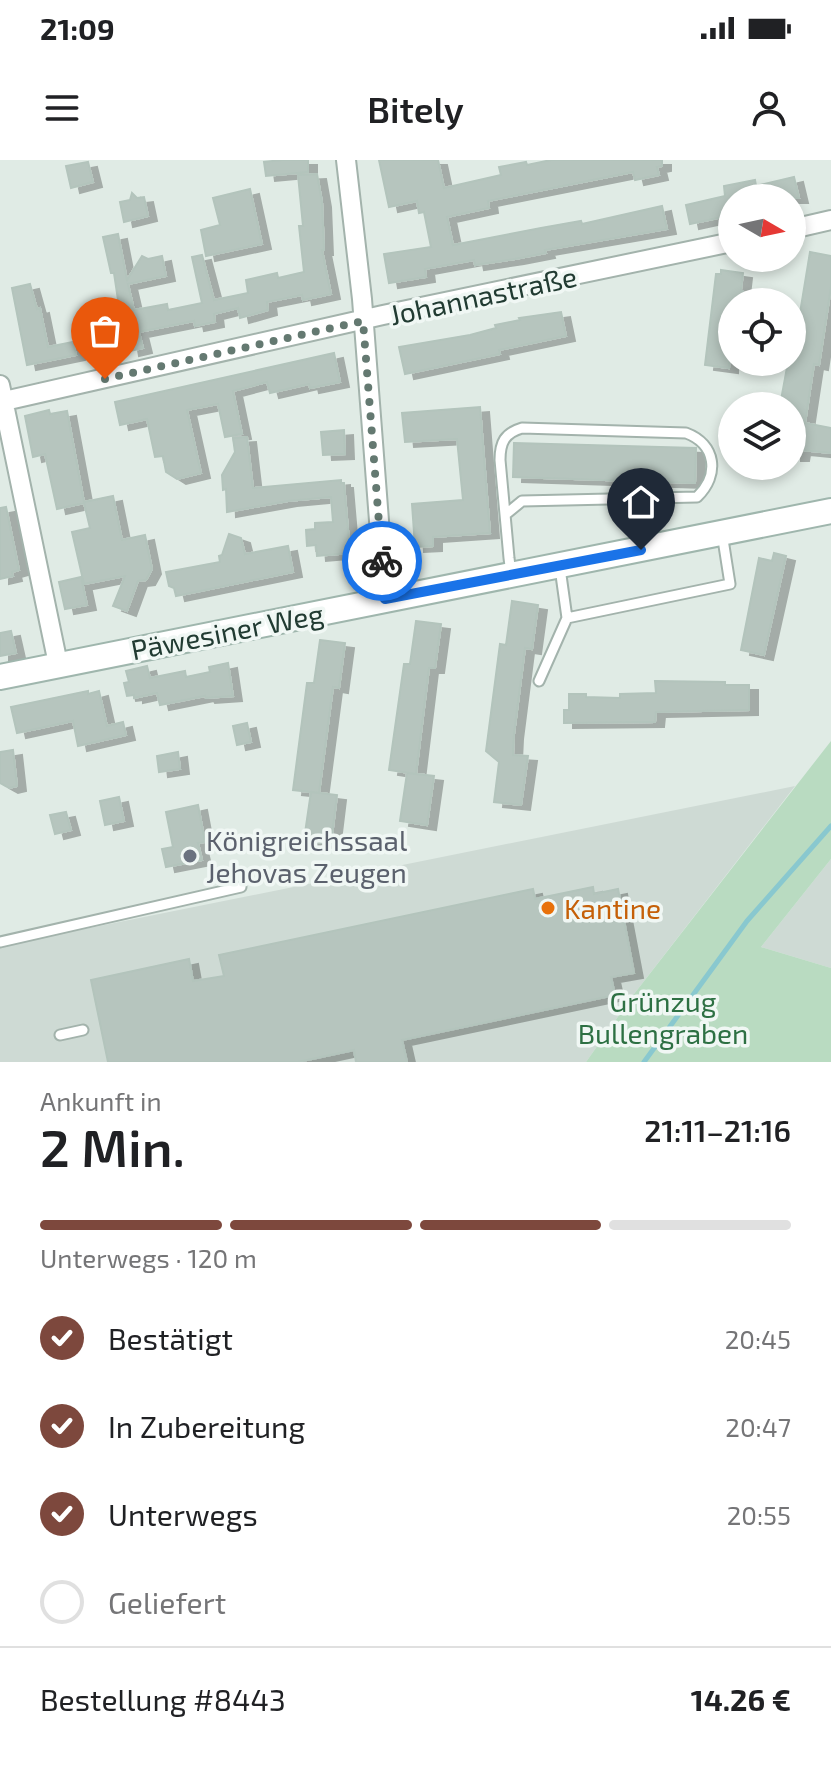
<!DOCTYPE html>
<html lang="de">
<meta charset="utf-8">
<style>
:root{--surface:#fff;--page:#f2f2f2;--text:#202124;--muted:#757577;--line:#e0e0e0;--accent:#7d483d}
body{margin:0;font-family:"Exo 2",sans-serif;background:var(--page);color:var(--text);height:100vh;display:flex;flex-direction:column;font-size:30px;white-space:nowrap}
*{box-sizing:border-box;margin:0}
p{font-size:26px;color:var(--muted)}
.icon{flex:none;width:44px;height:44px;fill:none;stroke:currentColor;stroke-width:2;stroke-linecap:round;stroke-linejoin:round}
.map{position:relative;height:902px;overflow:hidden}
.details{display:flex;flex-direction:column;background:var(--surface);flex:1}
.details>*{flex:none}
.needle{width:52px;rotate:99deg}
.controls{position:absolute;left:718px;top:24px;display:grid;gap:16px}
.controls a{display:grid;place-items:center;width:88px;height:88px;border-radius:50%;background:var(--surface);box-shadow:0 4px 12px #0003;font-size:40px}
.pin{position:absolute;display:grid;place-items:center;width:68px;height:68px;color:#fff;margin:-82px -34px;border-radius:50% 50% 50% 0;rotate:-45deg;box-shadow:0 0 8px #0007}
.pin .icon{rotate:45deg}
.courier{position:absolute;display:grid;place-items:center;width:80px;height:80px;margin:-40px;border:6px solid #1a73e8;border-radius:50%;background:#fff;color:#222;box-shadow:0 2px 10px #0007}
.overview em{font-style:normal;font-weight:600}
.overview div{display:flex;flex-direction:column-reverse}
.overview{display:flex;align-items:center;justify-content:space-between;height:136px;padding:0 40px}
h1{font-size:52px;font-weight:600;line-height:60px}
.bar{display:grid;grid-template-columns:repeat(4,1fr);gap:12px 8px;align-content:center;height:96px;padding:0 40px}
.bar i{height:10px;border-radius:6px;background:var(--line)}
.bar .active{background:var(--accent)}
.bar p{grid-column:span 4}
.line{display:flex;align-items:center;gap:20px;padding:0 40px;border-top:2px solid var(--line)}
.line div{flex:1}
ol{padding:0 40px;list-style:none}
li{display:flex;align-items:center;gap:24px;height:88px}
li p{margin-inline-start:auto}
li .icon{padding:8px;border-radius:50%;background:var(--accent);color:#fff;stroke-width:4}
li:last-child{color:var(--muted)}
li i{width:44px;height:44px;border:4px solid var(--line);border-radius:50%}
.status{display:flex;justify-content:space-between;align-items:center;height:56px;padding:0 40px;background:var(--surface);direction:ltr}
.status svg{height:22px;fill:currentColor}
header{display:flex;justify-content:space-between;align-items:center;height:104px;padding:0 40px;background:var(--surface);font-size:36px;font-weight:600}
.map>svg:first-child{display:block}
</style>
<div class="status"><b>21:09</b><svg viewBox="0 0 49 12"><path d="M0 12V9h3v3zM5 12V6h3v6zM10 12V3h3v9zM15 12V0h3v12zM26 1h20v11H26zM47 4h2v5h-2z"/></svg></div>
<header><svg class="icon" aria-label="menu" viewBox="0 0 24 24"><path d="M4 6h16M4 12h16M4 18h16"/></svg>Bitely<svg class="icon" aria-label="person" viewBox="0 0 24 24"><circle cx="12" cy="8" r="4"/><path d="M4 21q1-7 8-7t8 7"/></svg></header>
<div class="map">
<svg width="831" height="902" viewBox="0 0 831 902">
<defs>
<filter id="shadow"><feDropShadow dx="9" dy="5" stdDeviation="0" flood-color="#0004"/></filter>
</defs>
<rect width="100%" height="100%" fill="#e0ebe5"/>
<path fill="#cedad4" d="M795,626l-161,208 -48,68h-586v-116z
M831,699v109l-70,-21z"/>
<path fill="#b9dbc1" d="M831,581v118l-70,88 70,21v94h-245l48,-68z"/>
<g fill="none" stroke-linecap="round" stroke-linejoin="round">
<path stroke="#89c8cf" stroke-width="5" d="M644,902l103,-141 84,-95"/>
</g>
<path fill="#b6c5be" stroke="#b3c4bc" stroke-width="2" filter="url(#shadow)" d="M282,0h26v12l-42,4 -2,-14z
M379,0h59l6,28 57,-13 -2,-8 27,-5 1,3 24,-5h111v6l-5,1 2,8 -24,5 -2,-8 -145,29 1,7 -42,9 6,28 88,-17 40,-7 1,3 80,-18 5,23 -122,21 1,3 -31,6 -40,6 -1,-5 -49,9 1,8 -37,6 -5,-29 47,-7 -7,-35 -5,1 -2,-12 -28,6z
M88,2l5,20 -22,6 -5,-22z
M317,14l5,28 2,48h-2l9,44 -28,6 -1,-5 -35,7 1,8 -28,8 -2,-10 -24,6 1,8 -20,4 -1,-5 -55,11 4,16 -13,3 -2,-12 -4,1 -10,-67h-3l-8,-36 15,-3 9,46 15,-24 6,3 14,-3 4,20 -38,8 6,26 33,-6 1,6 34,-7 -10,-46 10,-2 12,45 34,-7 -2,-13 31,-7 1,5 26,-6 -5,-46h4l-5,-51z
M794,17l5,21h-67v17l-42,9 -4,-19 39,-9 -1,-10 31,-6 1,6z
M250,29l12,55 -56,12 -5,-26 19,-5 -7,-27z
M132,33l5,5 7,-1 4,19 -24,6 -4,-20 10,-2z
M810,92l21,4v31l-12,78 -5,-1 -9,59 26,5v25l-30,-3 -1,6h-8v-50h-10l-1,-6 7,-38h4z
M721,110l22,3 -2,17 4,4 -5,4 -1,4h-7l-3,66 -24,-3 11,-91h5z
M30,124l7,25 3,-1 8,39 25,-5 3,13 -49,10 -15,-77z
M561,152l5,24 -67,14 1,4 -95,20 -6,-27 71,-12 26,-7 -1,-3 25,-5 -1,-2z
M334,193l6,29 -30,6 -1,-4 -39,9 -3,-11 -34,9 9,43 -17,3 -7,-33 -31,6 14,63 -24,6 -11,-7 -3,-16 -8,1 -8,-38 -27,6 -5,-23z
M480,247l10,126 -57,4v9l-18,1 -3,-43 51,-4 -6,-61 -52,3 -3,-29z
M49,250l1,4 17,-3 17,91 29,-6 9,44 23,-5 7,34 -6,11 -8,1 -11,30 -14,-5 12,-30 -41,8 -12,-52 18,-4 -6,-25 -27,6 -12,-55 -12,3 -8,-41z
M344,270l1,24 -22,1 -2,-23z
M247,277l6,51 88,-8v3h3l6,70 -33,3 -1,-11 -9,1 -1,-16 9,-1v-6l18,-1 -2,-25 -43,4 -61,11 -1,-23 -3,1 -1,-15 13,-23 -2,-14z
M514,283l182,5 -1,35 -182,-6z
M6,347l13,63 -7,2 1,4 -13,3v-71z
M229,374l12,4 4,16 43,-8 5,26 -117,24 -2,-8 -5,-2 -3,-14 54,-10 -1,-6 3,-1z
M774,393l12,3 -22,99 -23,-5 18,-92 13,3z
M81,417l6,28 -22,4 -6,-27z
M512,441l26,4 -6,44 -7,-1 -11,86 -1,21 15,1 -7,49 -27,-3 5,-40 -13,-11 14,-107 6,1z
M416,461l25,3 -6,44h-6l-13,106 -27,-4 15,-106h6z
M11,471l5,22 -16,3v-23z
M320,480l25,3 -6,45 -6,-1 -14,106 -7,-1 25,3 -6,49 -27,-4 7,-48 -18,-2 14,-107h7z
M228,503l5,33 -27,2 -1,-2 -45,9 -3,-12 -23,5v-3l-7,1 -3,-13 5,-1 -3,-11 21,-5 3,12 35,-7 1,6 24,-5 -1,-5z
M655,521l70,1v3h24v25l-93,2 -1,10 -91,1v-13h5v-16h17v3l34,1v-4l36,-1z
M88,531v3l11,-3 8,35 16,-4 3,13 -48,11 -5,-25 -56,12 -6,-26z
M247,563l4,19 -14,3 -4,-19z
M13,590l4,36 -8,2 -9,-5v-31z
M178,592l2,17 -21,3 -2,-16z
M407,613l27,3 -7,49 -27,-4z
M119,637l5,24 -19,4 -5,-24z
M198,645l7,37 -7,1 4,17 -36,7 -4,-18 11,-2 -7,-35z
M66,652l5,18 -16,4 -5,-19z
M593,727l1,7 24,-5 16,84 -23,4 4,18 -213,45 5,22h-51l-2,-12 -56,12h-190l-17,-82 98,-21 4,22 31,-5 -5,-21 314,-66 2,10z"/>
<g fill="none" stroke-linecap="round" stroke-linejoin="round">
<defs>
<path id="lane" d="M505,355l17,-14 175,-4c23,-22 19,-53 -11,-64l-164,-5c-17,5 -22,14 -22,32l9,98 2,16
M560,408l7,50 163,-34 -8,-51
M539,521l28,-63
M0,782l241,-55
M60,875l23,-5"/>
<path id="street" d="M346,0l16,139 23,300
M792,69l39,-9
M0,225l58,279
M0,242l383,-87 349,-73"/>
<path id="secondary" d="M0,517l831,-166"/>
</defs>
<use href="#lane" stroke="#a3b3ac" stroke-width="13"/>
<use href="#street" stroke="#a3b3ac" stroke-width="22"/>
<use href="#secondary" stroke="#9fb6ad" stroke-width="28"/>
<use href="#lane" stroke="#fff" stroke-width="9"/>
<use href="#street" stroke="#fff" stroke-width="18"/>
<use href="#secondary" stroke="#fff" stroke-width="24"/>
</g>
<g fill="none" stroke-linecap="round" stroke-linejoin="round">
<path stroke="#647971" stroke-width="8" stroke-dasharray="0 14.4" d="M105,219l258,-58 19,240"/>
<path stroke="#1a73e8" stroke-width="10" d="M382,401l3,38 256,-49"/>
</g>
<circle fill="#6b7280" stroke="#f0f7f4" stroke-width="3" cx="190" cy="696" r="8"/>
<circle fill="#e8710a" stroke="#f0f7f4" stroke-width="3" cx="548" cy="748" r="8"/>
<g text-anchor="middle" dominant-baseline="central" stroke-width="7" stroke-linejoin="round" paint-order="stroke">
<g font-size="28" fill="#213b32" stroke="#f0f7f4">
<text transform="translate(483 135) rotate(-12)">Johannastraße</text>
<text transform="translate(227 471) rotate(-11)">Päwesiner Weg</text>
</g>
<g font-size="28" fill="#5b616d" stroke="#f0f7f4" text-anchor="start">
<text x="206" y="680">Königreichssaal<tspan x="206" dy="32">Jehovas Zeugen</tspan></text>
</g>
<g font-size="28" fill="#c56008" stroke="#f0f7f4" text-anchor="start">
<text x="564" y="748">Kantine</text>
</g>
<g font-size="28" fill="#2d7043" stroke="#f0f7f4">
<text x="663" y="841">Grünzug<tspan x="663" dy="32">Bullengraben</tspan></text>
</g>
</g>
</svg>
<div class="controls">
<a><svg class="needle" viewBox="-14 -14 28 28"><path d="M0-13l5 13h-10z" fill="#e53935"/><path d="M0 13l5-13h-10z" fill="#757577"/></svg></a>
<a><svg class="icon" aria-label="locate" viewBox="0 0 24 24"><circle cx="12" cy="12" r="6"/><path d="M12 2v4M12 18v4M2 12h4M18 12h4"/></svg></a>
<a><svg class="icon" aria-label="layers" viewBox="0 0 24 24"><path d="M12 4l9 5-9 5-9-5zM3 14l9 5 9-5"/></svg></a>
</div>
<div class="pin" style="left:105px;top:219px;background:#ea580c"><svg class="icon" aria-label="bag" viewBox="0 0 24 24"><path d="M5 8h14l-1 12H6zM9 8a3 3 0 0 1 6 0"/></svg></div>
<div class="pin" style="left:641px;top:390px;background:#1f2937"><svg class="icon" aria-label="home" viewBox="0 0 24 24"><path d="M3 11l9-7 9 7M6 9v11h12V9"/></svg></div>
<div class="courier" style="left:382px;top:401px"><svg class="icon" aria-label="bike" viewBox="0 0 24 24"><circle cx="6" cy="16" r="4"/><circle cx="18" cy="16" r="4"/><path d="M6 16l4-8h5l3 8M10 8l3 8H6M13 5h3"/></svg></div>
</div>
<section class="details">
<div class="overview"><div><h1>2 Min.</h1><p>Ankunft in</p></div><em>21:11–21:16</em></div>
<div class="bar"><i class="active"></i><i class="active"></i><i class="active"></i><i></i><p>Unterwegs · 120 m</p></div>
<ol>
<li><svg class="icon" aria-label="check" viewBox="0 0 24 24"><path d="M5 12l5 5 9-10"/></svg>Bestätigt<p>20:45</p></li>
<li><svg class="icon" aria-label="check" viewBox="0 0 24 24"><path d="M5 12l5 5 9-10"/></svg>In Zubereitung<p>20:47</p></li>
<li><svg class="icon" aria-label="check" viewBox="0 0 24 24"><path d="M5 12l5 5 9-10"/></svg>Unterwegs<p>20:55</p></li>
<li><i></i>Geliefert</li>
</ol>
<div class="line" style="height:104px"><div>Bestellung #8443</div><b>14.26 €</b></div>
</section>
